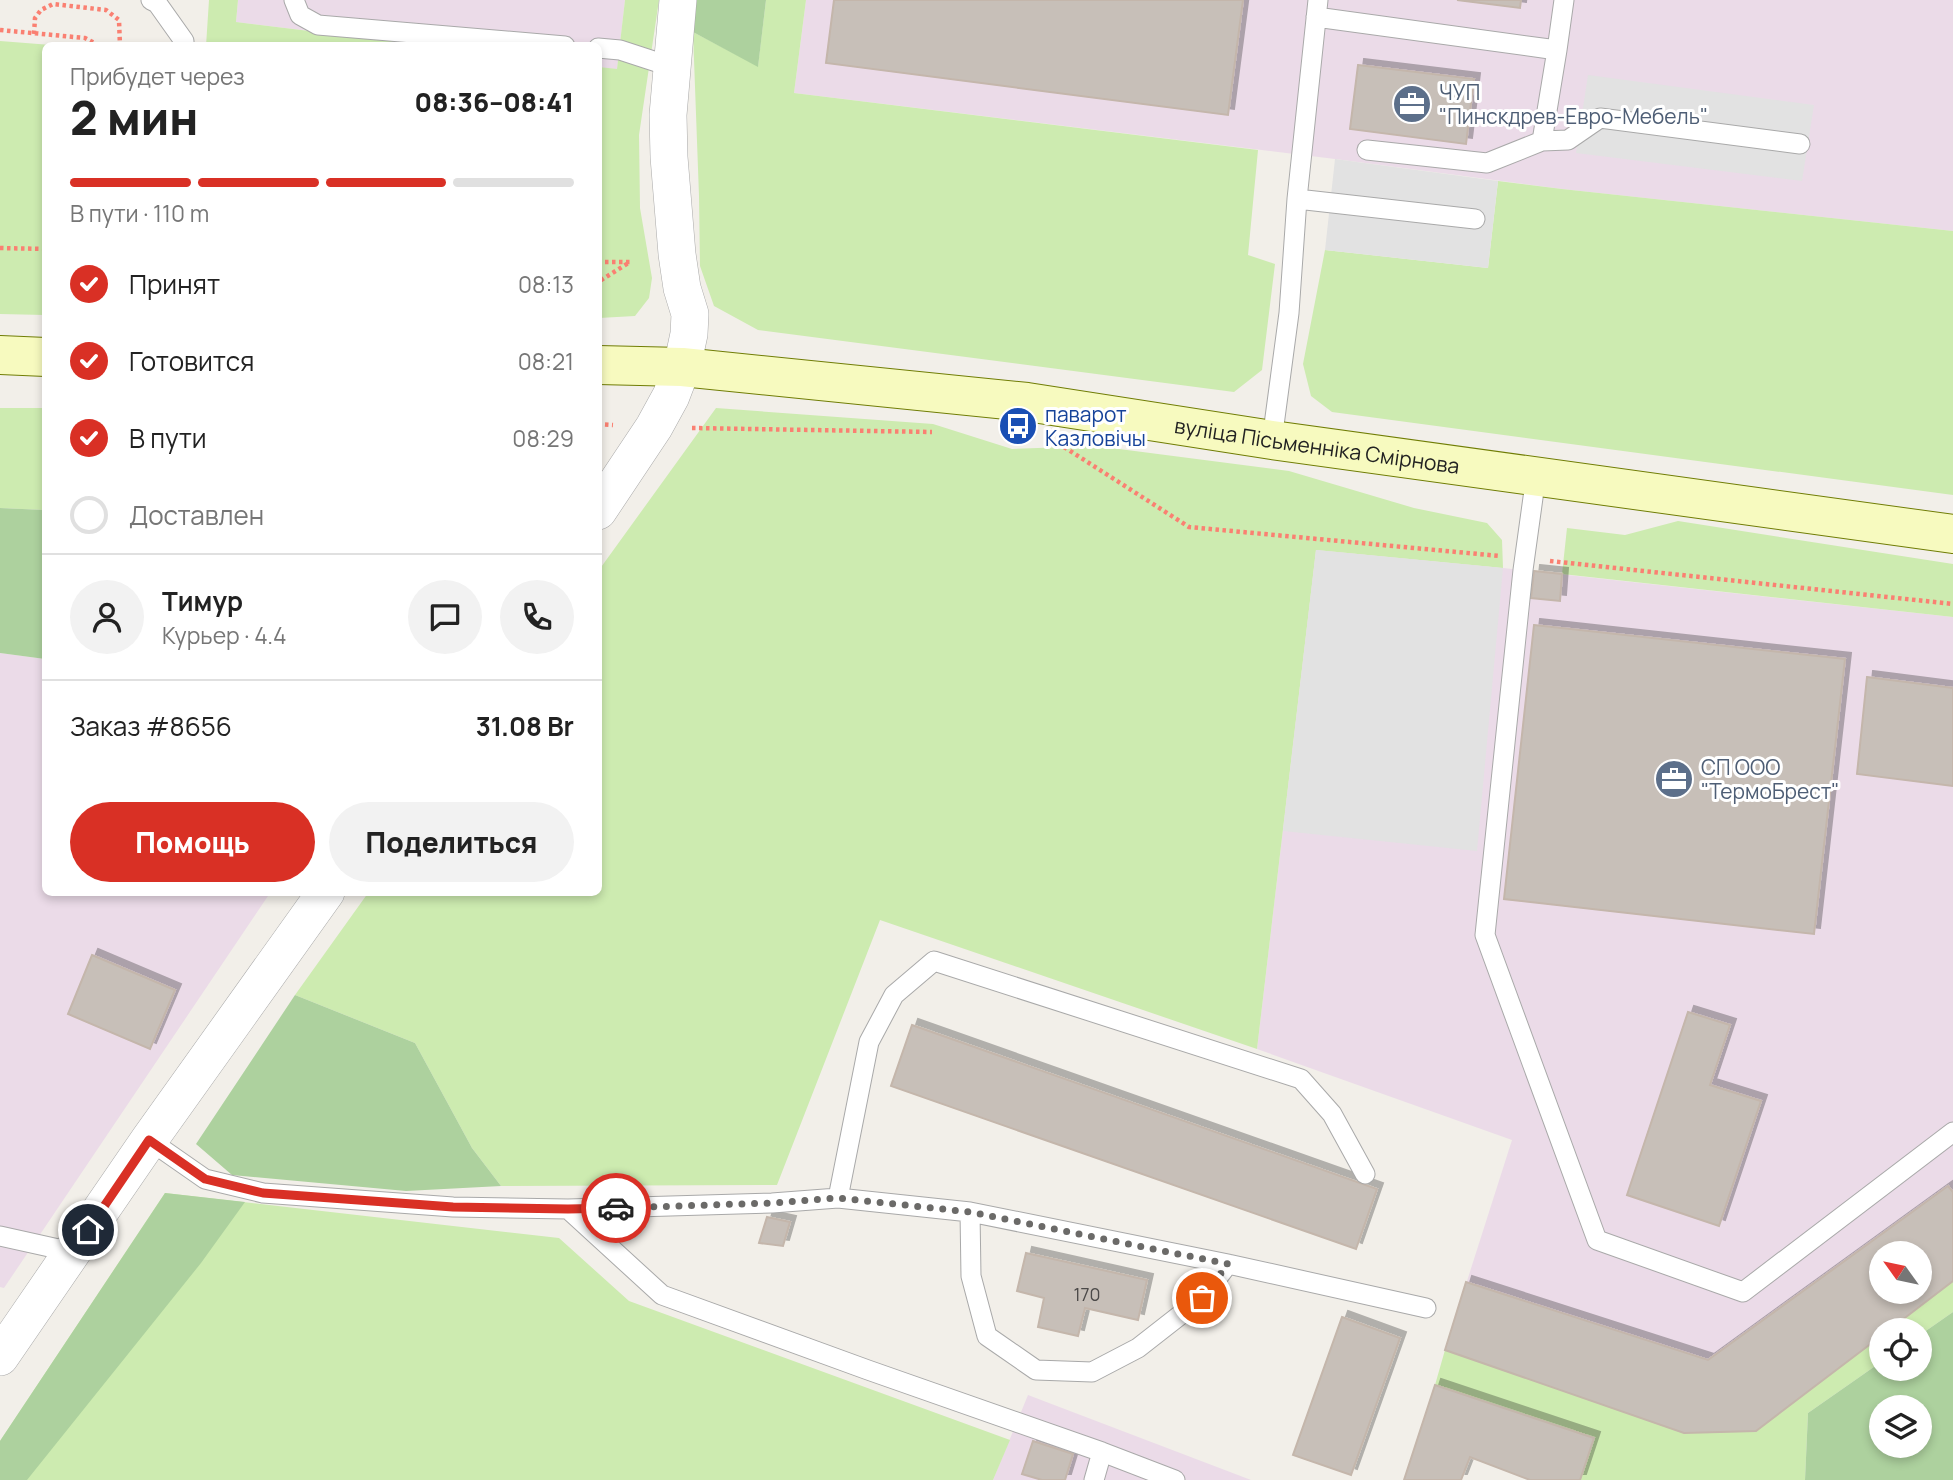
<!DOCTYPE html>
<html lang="ru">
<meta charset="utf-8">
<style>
:root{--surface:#fff;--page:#f2f2f2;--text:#222;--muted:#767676;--line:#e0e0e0;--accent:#d93025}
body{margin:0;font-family:Manrope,sans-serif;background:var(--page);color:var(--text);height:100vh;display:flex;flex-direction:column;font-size:26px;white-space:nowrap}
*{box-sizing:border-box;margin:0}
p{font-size:23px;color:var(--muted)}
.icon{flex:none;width:38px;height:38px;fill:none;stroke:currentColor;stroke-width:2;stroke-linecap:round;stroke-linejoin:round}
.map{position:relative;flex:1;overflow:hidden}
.side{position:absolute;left:42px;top:42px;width:560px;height:854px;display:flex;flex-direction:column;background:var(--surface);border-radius:10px;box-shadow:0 4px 10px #0003}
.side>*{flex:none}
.needle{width:46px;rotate:303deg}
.buttons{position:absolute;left:1869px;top:1241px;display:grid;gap:14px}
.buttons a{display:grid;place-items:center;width:63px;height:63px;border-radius:50%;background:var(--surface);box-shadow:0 4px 10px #0003;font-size:35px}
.pin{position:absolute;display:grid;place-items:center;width:60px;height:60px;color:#fff;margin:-30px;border:4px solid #fff;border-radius:50%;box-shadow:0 2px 7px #0007}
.courier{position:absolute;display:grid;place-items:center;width:70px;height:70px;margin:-35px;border:5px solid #d93025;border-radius:50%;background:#fff;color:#222;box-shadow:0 2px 9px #0007}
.headline em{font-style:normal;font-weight:800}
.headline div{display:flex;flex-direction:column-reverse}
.headline{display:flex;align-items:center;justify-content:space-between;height:119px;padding:0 28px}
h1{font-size:46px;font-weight:800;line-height:52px}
.bar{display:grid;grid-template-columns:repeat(4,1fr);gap:10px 7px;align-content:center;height:84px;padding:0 28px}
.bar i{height:9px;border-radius:5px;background:var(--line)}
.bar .active{background:var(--accent)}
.bar p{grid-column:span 4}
.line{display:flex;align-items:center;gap:18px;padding:0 28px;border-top:2px solid var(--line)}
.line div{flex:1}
.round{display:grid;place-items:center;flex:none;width:74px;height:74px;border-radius:37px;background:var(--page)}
ol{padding:0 28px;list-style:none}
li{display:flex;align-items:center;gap:21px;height:77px}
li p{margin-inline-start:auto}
li .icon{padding:7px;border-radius:50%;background:var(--accent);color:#fff;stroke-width:4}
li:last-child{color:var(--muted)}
li i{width:38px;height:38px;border:4px solid var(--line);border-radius:50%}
.primary-button{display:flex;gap:14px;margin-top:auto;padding:14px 28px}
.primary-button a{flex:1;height:80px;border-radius:42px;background:var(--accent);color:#fff;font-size:28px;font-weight:800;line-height:80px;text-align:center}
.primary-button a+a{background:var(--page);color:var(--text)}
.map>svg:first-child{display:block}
</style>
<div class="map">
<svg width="1953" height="1480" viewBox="0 0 1953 1480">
<defs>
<filter id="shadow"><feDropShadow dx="6" dy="-6" stdDeviation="0" flood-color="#0004"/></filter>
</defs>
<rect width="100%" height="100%" fill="#f2efe9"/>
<path fill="#ebdbe8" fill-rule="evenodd" d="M238,0h387l-8,70 -18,-3 -1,-21 -174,-1 -188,-23z
M806,0h1147v231l-391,-42 -227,-30 -541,-66z
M1316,550l187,18 450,49v664l-64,49h-8v6l-125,95 -72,2 -239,-83 67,-210 -255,-91zM1881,1253h39v39h-39z
M0,653l45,6 1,233 224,1 -266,395 -4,-1z
M1028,1395l223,85h-258z"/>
<path fill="#cdebb0" d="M209,0h29l-2,22 188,23 -218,1z
M625,0h34l-20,135 1,73 12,70 -3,20 -14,18 -36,2v-251l18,2z
M766,0h40l-12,93 464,57 -10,105 27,9 -13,106 -28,22 -476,-62 -44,-24 -14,-40 -1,-70 -6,-164 65,34z
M0,41l51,4 -5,1 -1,269 -45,-1z
M1498,181l64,8 391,42v264l-621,-83 -21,-16 -8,-32 22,-114 163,18z
M0,408h45v102l-45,-2z
M716,408l217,16 79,25 84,-3 193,25 125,37 73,15 15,17 1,28 -187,-18 -59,499 -377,-129 -103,265 -276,1 -29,-38 -57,-105 -120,-48 73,-102 230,-1 1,-322z
M1678,521l275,43v53l-391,-43 5,-46 58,7z
M165,1193l394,45 70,63 381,139 -17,40h-993v-39z
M1953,1281v31l-33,23v-5h-31z
M1881,1336v26l-73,51 -3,67h-225l14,-42 -159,-53 10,-35 239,82 72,-1z"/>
<path fill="#add19e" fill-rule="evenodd" d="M677,0h89l-8,67 -65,-35z
M0,508l45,2v149l-45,-6z
M295,995l120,48 57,105 29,38 -95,5 -174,-16 -36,-31z
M165,1193l80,9 -44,61 -174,217h-27v-39z
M1953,1312v168h-148l3,-67 73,-51v6h39v-33zM1920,1407v39h-39v-39z"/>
<path fill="#e2e2e2" d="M1588,75l226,30 -12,76 -226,-28z
M1335,159l163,22 -10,87 -163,-18z
M1316,550l187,18 -26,283 -194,-20z"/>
<path fill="#c7bfb8" stroke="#c4b6ab" stroke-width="2" fill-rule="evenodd" filter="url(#shadow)" d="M834,0h409l-15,115 -402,-52z
M1457,0h64l-1,8z
M1358,65l116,14 -8,65 -116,-15z
M1534,571l28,3 -2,27 -29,-3z
M1534,625l311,34 -31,275 -310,-35z
M1867,677l86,11v98l-96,-12z
M92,955l83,35 -25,59 -82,-35z
M1688,1012l42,13 -20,60 51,16 -42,125 -92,-31z
M912,1025l465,164 -21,60 -465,-163z
M1948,1186l5,6v89l-64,49h-8v6l-125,95 -72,2 -239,-83 21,-68 242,78zM1881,1253h39v39h-39z
M767,1217l23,5 -7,24 -24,-3z
M1026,1253l121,27 -9,40 -53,-12 -7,28 -40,-9 6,-29 -27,-7z
M1342,1317l58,21 -49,137 -58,-20z
M1435,1385l159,53 -14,42h-50l-60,-23 -9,23h-57z
M1033,1441l40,13 -8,26h-23l-20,-6z"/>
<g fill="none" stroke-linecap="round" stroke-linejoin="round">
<defs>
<path id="lane" d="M151,0l6,3 27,38v5
M294,0l6,15 18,10 247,21
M1316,17l241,33 7,-50
M598,48l22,2 52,17
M1542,141l15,-91
M1367,150l120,13 55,-22 26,-1 32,-22 200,26
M1297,199l178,20
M1272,440l17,-127 8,-114 21,-199
M1536,476l-13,94 -38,365 112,305 146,52 210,-160
M149,1140l56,39 58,14 190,14 115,2 204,-6 66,-5 132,14 258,52 198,44
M838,1198l31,-156 25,-47 40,-34 367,118 31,35 33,60
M568,1209l94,86 206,75 234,82 73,28
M970,1212l1,64 16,60 49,34 56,2 46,-24 64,-50 26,-34
M0,1236l72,16
M1094,1480l8,-28"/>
<path id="street" d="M598,511l56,-84 17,-31 11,-29 7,-33 1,-20 -8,-26 -5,-34 -8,-97 -1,-42 10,-115
M0,1357l149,-217 177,-248"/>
<g id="secondary">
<path d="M0,355l46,2"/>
<path id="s1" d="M598,365l84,2 345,35 245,38 681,94"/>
</g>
</defs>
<use href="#lane" stroke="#a9a9a9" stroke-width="21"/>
<use href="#street" stroke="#a9a9a9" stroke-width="38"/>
<use href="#secondary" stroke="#707d05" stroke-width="40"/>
<path stroke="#fa8072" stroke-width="4.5" stroke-dasharray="3.5 3.5" stroke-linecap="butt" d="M0,30l85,8 15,8
M34,34l1,-16 6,-8 12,-6 53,6 13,10 1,26
M0,248l46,1
M598,262h32l-32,20
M598,424l15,1
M692,428l240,4
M1064,447l125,80 311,29
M1550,561l403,43"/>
<use href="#lane" stroke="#fff" stroke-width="19"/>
<use href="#street" stroke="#fff" stroke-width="37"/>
<use href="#secondary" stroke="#f7fabf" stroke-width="38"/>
</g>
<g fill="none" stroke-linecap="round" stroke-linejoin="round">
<path stroke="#6b6a68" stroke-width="7" stroke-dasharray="0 12.6" d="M616,1208l156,-5 66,-5 132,14 258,52 -26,34"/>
<path stroke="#d93025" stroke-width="9" d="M88,1230l61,-90 56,39 58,14 190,14 115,2 48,-1"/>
</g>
<defs>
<symbol id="office-disc" viewBox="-11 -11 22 22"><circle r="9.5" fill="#5c6f8a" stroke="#fff"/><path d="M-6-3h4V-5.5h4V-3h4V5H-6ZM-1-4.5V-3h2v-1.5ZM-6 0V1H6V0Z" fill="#fff"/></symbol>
<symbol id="bus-disc" viewBox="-11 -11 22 22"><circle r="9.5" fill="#1a4fb4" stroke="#fff"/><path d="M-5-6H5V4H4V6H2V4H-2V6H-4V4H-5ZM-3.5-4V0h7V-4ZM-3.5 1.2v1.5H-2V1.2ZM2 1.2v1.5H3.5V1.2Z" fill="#fff"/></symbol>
</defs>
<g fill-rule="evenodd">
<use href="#office-disc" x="1390" y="82" width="44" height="44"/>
<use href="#bus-disc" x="996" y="404" width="44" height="44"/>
<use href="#office-disc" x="1652" y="757" width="44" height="44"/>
</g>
<g text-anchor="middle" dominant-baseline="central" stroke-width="6" stroke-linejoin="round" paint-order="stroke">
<g font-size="18" fill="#4b4948">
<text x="1087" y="1294">170</text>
</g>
<g font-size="21" fill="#4e5e75" stroke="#fff" text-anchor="start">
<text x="1439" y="92">ЧУП<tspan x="1439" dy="24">"Пинскдрев-Евро-Мебель"</tspan></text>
<text x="1701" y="767">СП ООО<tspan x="1701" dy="24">"ТермоБрест"</tspan></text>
</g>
<g font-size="21" fill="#164399" stroke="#fff" text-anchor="start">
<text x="1045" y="414">паварот<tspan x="1045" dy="24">Казловічы</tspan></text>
</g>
<g font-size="21" fill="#222" stroke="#fff">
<text stroke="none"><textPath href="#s1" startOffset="724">вуліца Пісьменніка Смірнова</textPath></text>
</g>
</g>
</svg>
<div class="buttons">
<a><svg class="needle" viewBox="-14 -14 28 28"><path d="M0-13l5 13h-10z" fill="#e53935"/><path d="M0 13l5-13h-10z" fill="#767676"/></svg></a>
<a><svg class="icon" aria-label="locate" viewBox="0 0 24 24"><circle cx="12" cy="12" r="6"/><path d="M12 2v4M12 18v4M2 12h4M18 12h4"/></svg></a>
<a><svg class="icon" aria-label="layers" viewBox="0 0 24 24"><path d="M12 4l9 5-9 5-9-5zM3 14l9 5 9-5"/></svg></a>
</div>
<div class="pin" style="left:1202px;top:1298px;background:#ea580c"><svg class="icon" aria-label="bag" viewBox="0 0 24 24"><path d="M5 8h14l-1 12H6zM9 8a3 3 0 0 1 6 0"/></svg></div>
<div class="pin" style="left:88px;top:1230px;background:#1f2937"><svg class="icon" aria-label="home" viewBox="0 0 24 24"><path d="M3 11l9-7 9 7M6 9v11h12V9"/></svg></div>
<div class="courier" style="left:616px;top:1208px"><svg class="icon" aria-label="car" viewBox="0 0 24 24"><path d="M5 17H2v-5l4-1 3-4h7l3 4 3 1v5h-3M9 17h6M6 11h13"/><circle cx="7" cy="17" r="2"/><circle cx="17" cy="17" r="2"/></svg></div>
<section class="side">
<div class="headline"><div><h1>2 мин</h1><p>Прибудет через</p></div><em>08:36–08:41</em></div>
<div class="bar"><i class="active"></i><i class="active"></i><i class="active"></i><i></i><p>В пути · 110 m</p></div>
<ol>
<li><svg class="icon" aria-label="check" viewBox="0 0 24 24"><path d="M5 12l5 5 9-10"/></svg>Принят<p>08:13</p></li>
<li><svg class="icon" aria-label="check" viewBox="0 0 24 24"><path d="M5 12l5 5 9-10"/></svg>Готовится<p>08:21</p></li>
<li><svg class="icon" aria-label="check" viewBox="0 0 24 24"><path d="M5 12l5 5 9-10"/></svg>В пути<p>08:29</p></li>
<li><i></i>Доставлен</li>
</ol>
<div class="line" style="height:126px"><a class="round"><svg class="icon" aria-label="person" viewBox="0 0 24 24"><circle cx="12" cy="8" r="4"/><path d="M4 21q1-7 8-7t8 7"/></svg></a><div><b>Тимур</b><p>Курьер · 4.4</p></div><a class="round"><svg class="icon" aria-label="chat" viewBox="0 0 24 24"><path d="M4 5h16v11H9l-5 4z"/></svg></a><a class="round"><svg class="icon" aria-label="phone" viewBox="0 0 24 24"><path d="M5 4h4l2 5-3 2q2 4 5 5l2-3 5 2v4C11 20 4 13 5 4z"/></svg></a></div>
<div class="line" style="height:91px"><div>Заказ #8656</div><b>31.08 Br</b></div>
<div class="primary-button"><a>Помощь</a><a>Поделиться</a></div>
</section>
</div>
